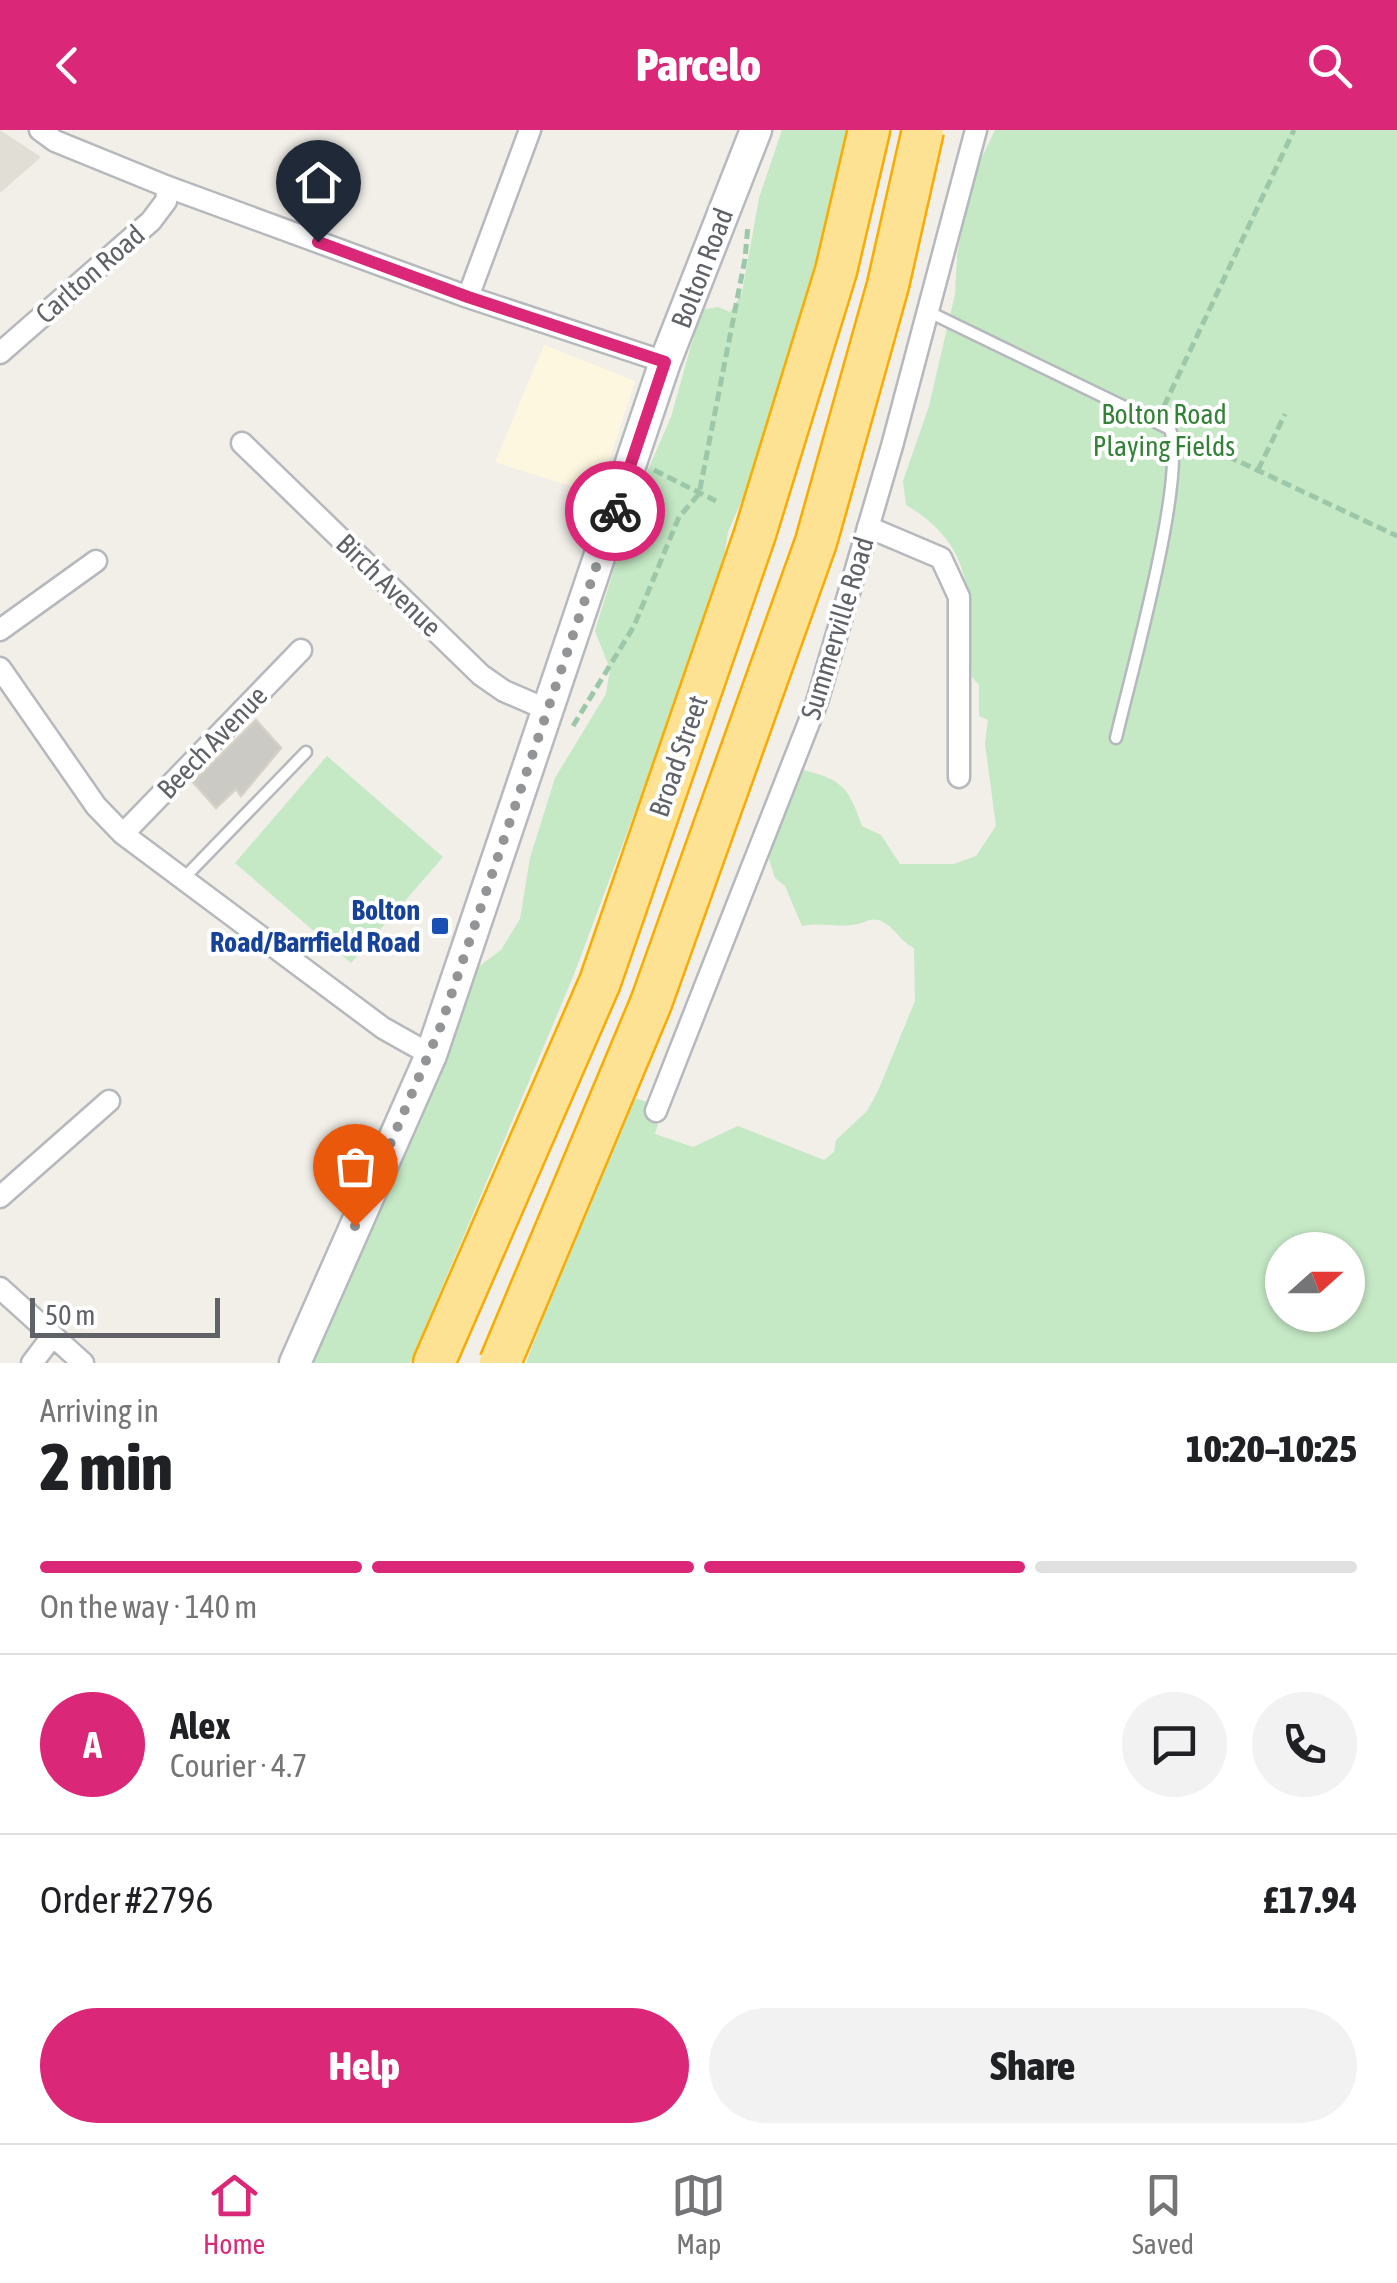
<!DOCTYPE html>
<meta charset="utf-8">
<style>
:root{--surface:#fff;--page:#f2f2f2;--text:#202124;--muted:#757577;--line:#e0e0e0;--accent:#db2777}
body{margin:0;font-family:"Asap Condensed",sans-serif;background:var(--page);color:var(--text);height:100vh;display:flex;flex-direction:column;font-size:38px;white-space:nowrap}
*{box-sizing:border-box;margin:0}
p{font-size:32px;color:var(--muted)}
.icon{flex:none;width:55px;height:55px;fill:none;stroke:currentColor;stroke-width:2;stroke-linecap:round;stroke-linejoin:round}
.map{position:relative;height:1233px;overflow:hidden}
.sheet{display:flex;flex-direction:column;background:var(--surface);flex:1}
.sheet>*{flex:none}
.needle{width:65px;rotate:69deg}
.fabs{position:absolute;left:1265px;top:1102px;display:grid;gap:20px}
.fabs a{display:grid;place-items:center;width:100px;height:100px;border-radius:50%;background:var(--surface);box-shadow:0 2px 8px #0004;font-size:50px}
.scale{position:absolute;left:30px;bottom:25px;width:190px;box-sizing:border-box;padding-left:10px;border:5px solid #5f6368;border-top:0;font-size:28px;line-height:35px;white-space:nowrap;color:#5f6368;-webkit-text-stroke:8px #fff;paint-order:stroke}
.pin{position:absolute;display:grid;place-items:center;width:85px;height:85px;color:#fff;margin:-102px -42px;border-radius:50% 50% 50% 0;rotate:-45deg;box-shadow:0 0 10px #0007}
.pin .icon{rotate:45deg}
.courier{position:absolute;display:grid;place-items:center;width:100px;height:100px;margin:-50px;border:8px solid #db2777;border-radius:50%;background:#fff;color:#222;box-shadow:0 2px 12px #0007}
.overview em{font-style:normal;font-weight:800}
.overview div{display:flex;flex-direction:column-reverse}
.overview{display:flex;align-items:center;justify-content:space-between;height:170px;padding:0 40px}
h1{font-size:65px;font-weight:800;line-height:75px}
.bar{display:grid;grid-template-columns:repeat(4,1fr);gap:15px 10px;align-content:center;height:120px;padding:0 40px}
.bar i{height:12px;border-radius:8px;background:var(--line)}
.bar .active{background:var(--accent)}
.bar p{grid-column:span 4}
.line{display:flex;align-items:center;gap:25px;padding:0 40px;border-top:2px solid var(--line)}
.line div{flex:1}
.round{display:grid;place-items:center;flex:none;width:105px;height:105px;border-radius:52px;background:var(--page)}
.button{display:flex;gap:20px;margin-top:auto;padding:20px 40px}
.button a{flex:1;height:115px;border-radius:60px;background:var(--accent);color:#fff;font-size:40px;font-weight:800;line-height:115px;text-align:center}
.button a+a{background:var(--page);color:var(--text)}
header{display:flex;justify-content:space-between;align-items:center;height:130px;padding:0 40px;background:var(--accent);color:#fff;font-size:45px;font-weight:800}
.tab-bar{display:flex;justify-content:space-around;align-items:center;height:140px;border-top:2px solid var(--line);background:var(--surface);font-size:28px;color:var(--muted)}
.tab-bar a{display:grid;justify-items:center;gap:5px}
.tab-bar .active{color:var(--accent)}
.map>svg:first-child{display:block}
</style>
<header><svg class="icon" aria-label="back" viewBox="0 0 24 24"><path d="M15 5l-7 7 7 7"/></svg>Parcelo<svg class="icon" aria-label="search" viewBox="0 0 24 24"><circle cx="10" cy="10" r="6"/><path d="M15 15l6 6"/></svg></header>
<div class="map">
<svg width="1397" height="1233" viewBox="0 0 1397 1233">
<rect width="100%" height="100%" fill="#f1efe8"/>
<path fill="#fef7e0" d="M544,215l91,36 -37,114 -103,-33z"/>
<path fill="#e1ded6" d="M0,0l41,27 -41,36z"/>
<path fill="#c5e8c5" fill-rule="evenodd" d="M782,0h69l-18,80 -22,68 -4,54 -28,82 -51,118 -10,59 -19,64 -47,111 -79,211 -163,386h-97l110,-252 55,-144 23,-17 19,-31 10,-61 25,-80 51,-84 4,-25 -15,-38 40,-131 36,-83 30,-107 17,-3 12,5 12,-19 17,-95z
M995,0h402v1233h-871l89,-236 19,-29 14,4 10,22 -3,10 38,13 45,-21 86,34 10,-8 2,-12 31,-29 11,-20 37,-90 -1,-53c-13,-6 -19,-20 -31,-26 -12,-7 -20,3 -32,3 -17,2 -28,-3 -49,1l-17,-40 -10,-8 -7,-22 31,-87c42,10 49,16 63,57l19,9 19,29h54l22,-8 20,-30 -11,-82 3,-24 -9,-4v-31l-7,-8c-4,-75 7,-129 -66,-172l-3,-24 26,-75 26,-112 2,-38 14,-76zM1282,1120h66v65h-66z
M327,626l116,101 -92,106 -116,-100z"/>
<path fill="#cccac5" stroke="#d6d1c6" stroke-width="2.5" d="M256,590l25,28 -40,48 -5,-7 -20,19 -23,-26z"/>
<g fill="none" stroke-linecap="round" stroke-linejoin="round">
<defs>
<path id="lane" d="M929,182l241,117c17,49 -40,248 -54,309
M184,748l122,-126"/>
<path id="street" d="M40,0l15,11 113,46 300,110 197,65
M468,167l62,-167
M0,223l151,-132 15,-20 2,-14
M242,313l239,232 23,16 44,19
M868,397l73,31 18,39v180
M0,500l96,-69
M0,538l96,138 27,28 260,194 48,27
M123,704l178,-184
M656,981l161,-409 75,-256 84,-316
M0,1067l109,-96
M0,1158l83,75
M32,1233l19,-25"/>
<path id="secondary" d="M295,1233l136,-308 234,-693 91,-232"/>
<path id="highway" d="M434,1233l166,-381 155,-448 81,-263 33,-141"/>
</defs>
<use href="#lane" stroke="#b5b8bc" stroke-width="15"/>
<use href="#street" stroke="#b5b8bc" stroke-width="25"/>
<use href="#secondary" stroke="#b6babf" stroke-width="35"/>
<use href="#highway" stroke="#f9ab00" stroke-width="45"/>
<path stroke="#9cc7a9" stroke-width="5" stroke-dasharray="10 5" stroke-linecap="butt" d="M1164,276l130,-276
M1187,307l210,99
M654,340l62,31
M1258,340l27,-56
M573,596l61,-100 45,-109 20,-23 46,-235 3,-34"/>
<use href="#lane" stroke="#fff" stroke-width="10"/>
<use href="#street" stroke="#fff" stroke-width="20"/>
<use href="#secondary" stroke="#fff" stroke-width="30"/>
<use href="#highway" stroke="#fde293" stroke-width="40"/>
<defs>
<path id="highway-bridge" d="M500,1233l151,-360 165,-461 72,-257 35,-155"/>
</defs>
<use href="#highway-bridge" stroke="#f9ab00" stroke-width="45" stroke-linecap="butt"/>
<use href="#highway-bridge" stroke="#fde293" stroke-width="40"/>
</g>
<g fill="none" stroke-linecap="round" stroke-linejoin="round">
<path stroke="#929495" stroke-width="10" stroke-dasharray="0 18" d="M355,1096l85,-198 175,-517"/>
<path stroke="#db2777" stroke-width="12" d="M318,112l150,55 197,65 -50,149"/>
</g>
<rect fill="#1a4fb4" stroke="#fff" stroke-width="4" x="430" y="786" width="20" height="20" rx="5"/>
<g text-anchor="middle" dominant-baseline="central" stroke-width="8" stroke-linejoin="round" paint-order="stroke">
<g font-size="28" fill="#5f6368" stroke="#fff">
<text transform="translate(702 138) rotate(-69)">Bolton Road</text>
<text transform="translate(90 144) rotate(-41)">Carlton Road</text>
<text transform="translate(389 455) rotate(44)">Birch Avenue</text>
<text transform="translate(837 498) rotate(-73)">Summerville Road</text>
<text transform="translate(212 612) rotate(-46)">Beech Avenue</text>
<text transform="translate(678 626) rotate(-71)">Broad Street</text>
</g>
<g font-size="28" fill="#348238" stroke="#fff">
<text x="1164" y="284">Bolton Road<tspan x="1164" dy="32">Playing Fields</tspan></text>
</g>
<g font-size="28" font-weight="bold" fill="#164399" stroke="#fff" text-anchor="end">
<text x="420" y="780">Bolton<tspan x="420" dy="32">Road/Barrfield Road</tspan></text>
</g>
</g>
</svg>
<div class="fabs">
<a><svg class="needle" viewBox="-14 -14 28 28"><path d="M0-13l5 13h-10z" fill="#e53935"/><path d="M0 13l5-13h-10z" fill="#757577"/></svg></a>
</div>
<div class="scale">50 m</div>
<div class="pin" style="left:355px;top:1096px;background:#ea580c"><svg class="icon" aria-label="bag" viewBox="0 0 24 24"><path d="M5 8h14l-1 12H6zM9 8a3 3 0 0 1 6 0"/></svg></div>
<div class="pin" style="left:318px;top:112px;background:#1f2937"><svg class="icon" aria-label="home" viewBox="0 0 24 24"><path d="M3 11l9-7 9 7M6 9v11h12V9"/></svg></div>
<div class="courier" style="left:615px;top:381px"><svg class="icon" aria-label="bike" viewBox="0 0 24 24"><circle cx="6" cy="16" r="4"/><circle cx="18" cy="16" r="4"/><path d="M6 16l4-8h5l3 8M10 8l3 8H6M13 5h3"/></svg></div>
</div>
<section class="sheet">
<div class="overview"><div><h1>2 min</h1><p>Arriving in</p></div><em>10:20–10:25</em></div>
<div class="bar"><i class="active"></i><i class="active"></i><i class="active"></i><i></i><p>On the way · 140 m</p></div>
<div class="line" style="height:180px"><b class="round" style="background:var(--accent);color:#fff">A</b><div><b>Alex</b><p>Courier · 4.7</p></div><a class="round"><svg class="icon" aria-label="chat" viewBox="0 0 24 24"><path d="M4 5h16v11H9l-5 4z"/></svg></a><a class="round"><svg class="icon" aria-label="phone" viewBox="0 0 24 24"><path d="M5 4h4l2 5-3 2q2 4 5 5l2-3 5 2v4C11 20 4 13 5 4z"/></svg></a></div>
<div class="line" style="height:130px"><div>Order #2796</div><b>£17.94</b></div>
<div class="button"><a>Help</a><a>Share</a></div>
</section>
<nav class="tab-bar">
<a class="active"><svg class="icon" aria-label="home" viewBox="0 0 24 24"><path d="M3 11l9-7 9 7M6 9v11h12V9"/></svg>Home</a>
<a><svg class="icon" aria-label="map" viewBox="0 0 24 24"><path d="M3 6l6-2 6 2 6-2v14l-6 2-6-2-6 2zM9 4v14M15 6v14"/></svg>Map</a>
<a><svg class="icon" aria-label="saved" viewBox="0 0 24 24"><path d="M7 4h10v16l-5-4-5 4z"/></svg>Saved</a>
</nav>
